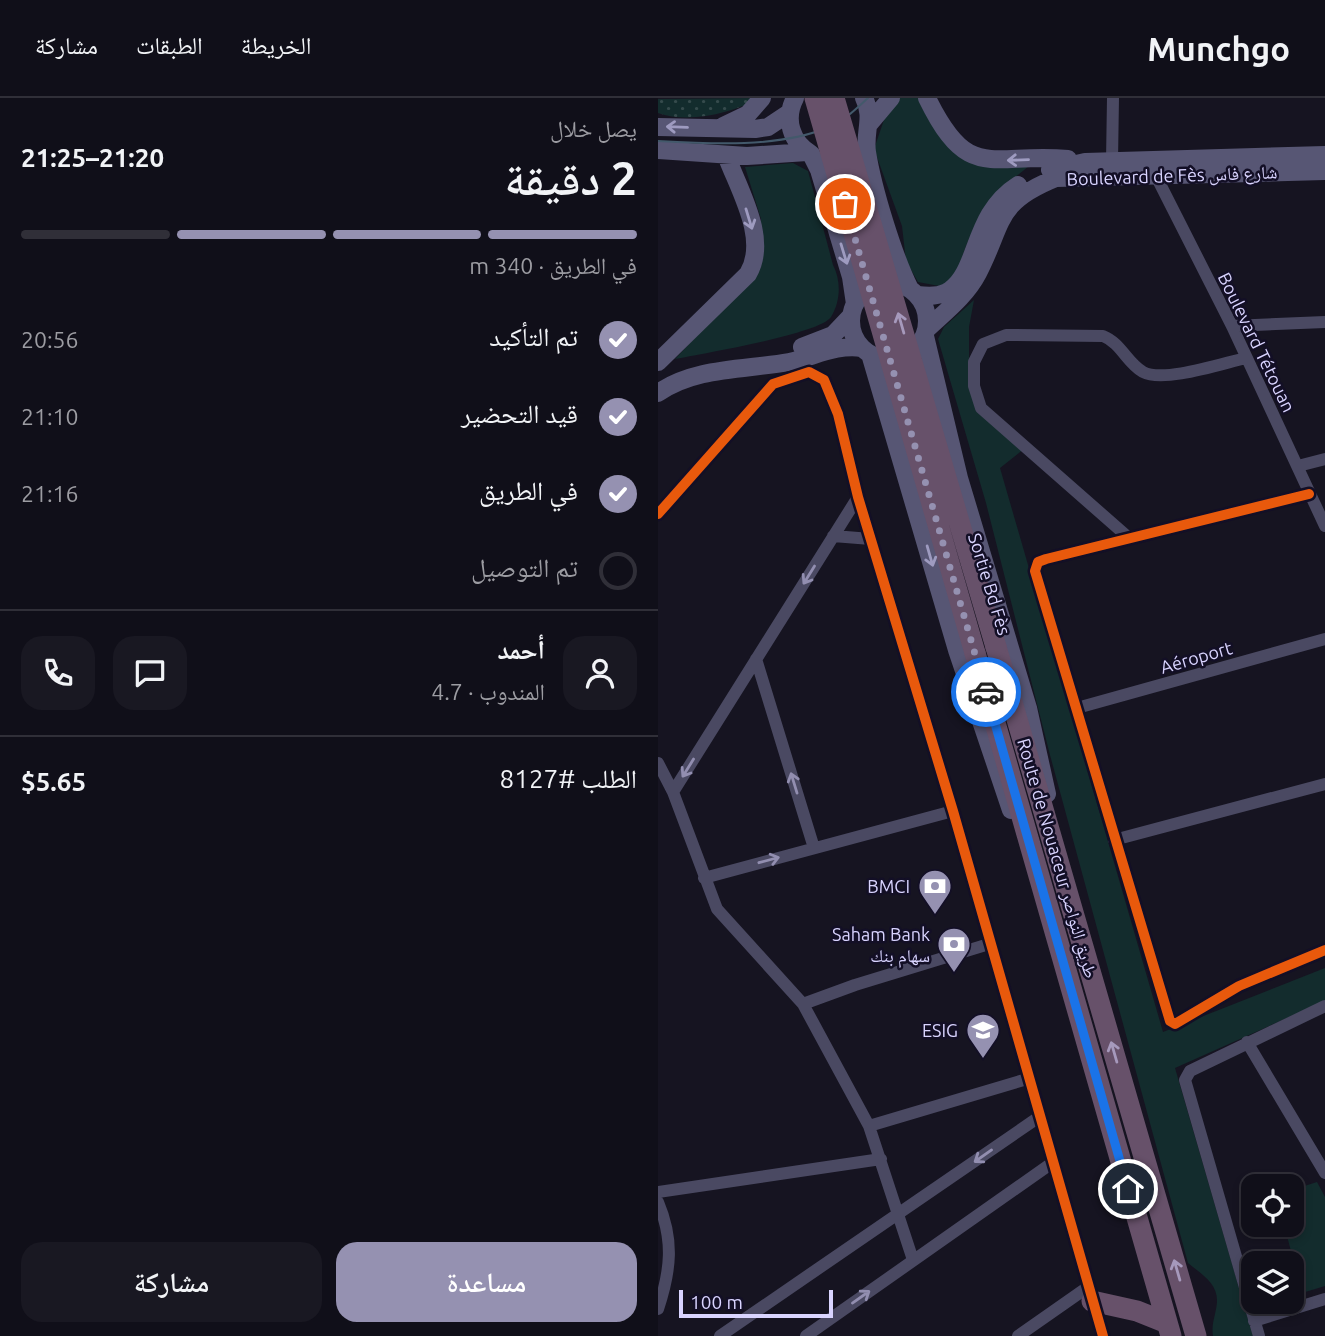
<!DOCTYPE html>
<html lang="ar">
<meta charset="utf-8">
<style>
:root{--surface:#100f19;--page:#191822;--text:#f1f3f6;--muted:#9c9ca2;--line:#302f38;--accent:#9591b1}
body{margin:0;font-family:Ubuntu,"Noto Naskh Arabic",sans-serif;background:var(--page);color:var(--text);direction:rtl;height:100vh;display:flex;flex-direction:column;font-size:26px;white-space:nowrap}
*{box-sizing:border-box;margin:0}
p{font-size:23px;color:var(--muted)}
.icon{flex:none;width:38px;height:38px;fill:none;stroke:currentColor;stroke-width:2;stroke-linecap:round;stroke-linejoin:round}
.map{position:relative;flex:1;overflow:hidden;direction:ltr}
.sheet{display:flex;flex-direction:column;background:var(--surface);width:658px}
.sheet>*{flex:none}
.buttons{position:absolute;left:583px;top:1076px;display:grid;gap:14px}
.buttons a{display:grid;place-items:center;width:63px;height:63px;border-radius:14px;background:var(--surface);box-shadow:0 4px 10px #0003,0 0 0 2px var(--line);font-size:35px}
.scale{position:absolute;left:21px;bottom:18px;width:154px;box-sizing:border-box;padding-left:7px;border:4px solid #d9d4ff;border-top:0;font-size:19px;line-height:24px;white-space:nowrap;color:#d9d4ff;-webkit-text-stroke:5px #130f26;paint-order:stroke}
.pin{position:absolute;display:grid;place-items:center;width:60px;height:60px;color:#fff;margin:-30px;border:4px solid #fff;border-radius:50%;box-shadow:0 2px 7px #0007}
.courier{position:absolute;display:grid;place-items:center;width:70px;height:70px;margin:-35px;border:5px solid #1a73e8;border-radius:50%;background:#fff;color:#222;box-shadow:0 2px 9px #0007}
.head em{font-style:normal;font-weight:600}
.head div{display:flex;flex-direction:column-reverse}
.head{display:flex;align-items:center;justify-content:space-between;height:119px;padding:0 21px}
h1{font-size:46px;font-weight:600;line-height:52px}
.bar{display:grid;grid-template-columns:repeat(4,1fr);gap:10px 7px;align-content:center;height:84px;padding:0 21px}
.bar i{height:9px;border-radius:5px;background:var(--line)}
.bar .current{background:var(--accent)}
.bar p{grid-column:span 4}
.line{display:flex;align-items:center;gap:18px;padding:0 21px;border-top:2px solid var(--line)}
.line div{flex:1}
.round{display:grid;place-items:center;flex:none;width:74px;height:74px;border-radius:21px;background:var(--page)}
ol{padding:0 21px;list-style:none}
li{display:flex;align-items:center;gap:21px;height:77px}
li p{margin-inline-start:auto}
li .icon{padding:7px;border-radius:50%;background:var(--accent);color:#fff;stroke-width:4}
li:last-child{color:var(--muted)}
li i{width:38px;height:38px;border:4px solid var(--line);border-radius:50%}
.cta{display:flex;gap:14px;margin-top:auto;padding:14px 21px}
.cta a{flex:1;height:80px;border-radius:21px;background:var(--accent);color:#fff;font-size:28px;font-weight:600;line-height:80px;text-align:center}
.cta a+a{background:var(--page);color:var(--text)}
header{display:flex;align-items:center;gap:42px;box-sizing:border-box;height:98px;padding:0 35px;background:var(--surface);border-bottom:2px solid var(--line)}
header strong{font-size:33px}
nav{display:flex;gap:38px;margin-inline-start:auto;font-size:24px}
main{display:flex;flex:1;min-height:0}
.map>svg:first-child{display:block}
</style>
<header>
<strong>Munchgo</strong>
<nav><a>الخريطة</a><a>الطبقات</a><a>مشاركة</a></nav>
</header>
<main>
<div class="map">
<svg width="667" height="1238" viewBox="0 0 667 1238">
<defs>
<pattern id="garden-dots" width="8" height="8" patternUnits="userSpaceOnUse" patternTransform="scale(1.75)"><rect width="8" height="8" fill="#132c2d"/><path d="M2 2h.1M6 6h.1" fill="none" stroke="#354a4c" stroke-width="1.8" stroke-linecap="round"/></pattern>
</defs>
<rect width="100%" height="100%" fill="#161421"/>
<path fill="#132c2d" d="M240,0h24c31,61 36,71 107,68 -50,39 -54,55 -75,114l-15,6 -21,-4 -12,-21 -4,-35 -28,-77 13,-38z
M135,65l15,8 25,94c8,15 8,36 -2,52 -11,17 -131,37 -156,42l85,-91 1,-49 -16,-52z
M316,202l-5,27v58l55,64 -24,19 163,564 162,-64v33l-150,67 78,268h-40c-2,-13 3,-21 4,-34 1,-19 -16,-28 -29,-39l-138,-508 -64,-252 -48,-164 6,-12z
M659,1084l8,15v89l-33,10v-32h-39v14l-4,-14 42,-13 -7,-26h8v-35z"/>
<path fill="url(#garden-dots)" d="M103,0c-30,15 -72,26 -103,15v-14z"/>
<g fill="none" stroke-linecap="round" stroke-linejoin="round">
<path stroke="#4a4962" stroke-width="12" d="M454,63l1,-63
M497,76l77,152 93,200
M574,228l93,-4
M640,368l27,-7
M651,396l-263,65 -8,3 -3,9 135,450 5,3 64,-38 86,-36
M0,416l115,-130 36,-12 15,8 14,34 20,83 95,314 150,525
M175,438l38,3
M471,440l-148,-130 -7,-22v-24l9,-18 23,-9 97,1c18,7 24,27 40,36 21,11 80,-9 103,-14
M98,561l58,189
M419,610l248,-69
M0,665l15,29 44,117 86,95 66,122 44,134
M15,694l185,-295
M456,742l211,-56
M46,780l249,-67
M145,906l52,-19 134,-41
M589,944l78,131
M211,1028l158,-47
M0,1094l223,-33
M0,1104c16,38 13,68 0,107
M596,1223l71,-22
M62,1238l319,-219
M148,1238l246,-173
M360,1238l70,-49
M601,1238l-74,-256 5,-9 135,-65"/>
<path stroke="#575674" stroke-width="18" d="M137,0c-11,21 -4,44 16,56
M206,0c10,19 0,34 3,54 6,37 26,103 43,137
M269,0c42,86 63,54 141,61
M212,25l21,-25
M65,28l25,-12 14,-16
M0,29l97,2 13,-2 21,-14
M0,52l89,6 60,-4
M153,56l8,16 32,107 4,27
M392,72l35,-8 240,-7
M193 223a38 38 0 1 1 76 0a38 38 0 1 1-76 0Z
M259,197c11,1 23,2 33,-5 29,-20 22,-76 68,-105
M269,231c18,-17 39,-33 51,-56 26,-50 16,-70 78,-95l269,-7
M267,238l34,142 69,230 19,86
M144,249l31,-12 18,-19
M212,256l87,296 54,160
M0,264l90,-88c21,-35 -9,-84 -22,-119
M0,295c37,-26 87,-23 131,-31 25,-5 47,-18 73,-14"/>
<path stroke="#67516a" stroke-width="21" d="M338,549l200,689
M317,555l196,683
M434,1203l45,10 30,12"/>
<path stroke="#43596b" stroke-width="2" d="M0,43c52,3 122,7 171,-14 14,-5 28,-19 39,-29"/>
<path stroke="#67516a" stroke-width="21" d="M157,0l160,555
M176,0l162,549"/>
<defs>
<path id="cycleway" d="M651,396l-263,65 -8,3 -3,9 135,450 5,3 64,-38 86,-36
M0,416l115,-130 36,-12 15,8 14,34 20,83 95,314 150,525"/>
</defs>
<use href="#cycleway" stroke="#130f26" stroke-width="15"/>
<use href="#cycleway" stroke="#e8590c" stroke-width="10"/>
</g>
<defs><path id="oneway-shaft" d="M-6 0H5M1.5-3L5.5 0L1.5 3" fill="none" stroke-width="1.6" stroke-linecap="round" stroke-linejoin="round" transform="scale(1.75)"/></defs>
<g stroke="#9e9bc0">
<use href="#oneway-shaft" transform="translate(19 29) rotate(-178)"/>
<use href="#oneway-shaft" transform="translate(360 62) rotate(178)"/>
<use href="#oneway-shaft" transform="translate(91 121) rotate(73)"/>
<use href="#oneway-shaft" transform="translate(186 156) rotate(73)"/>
<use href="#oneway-shaft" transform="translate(272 458) rotate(74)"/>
</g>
<g stroke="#a699bc">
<use href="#oneway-shaft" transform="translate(243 225) rotate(-106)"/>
<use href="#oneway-shaft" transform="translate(456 954) rotate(-106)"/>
<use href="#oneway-shaft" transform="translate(519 1172) rotate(-106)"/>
</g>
<g stroke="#928eb0">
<use href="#oneway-shaft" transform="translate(151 477) rotate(122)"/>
<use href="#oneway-shaft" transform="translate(30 670) rotate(122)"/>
<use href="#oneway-shaft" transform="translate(136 685) rotate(-107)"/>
<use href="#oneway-shaft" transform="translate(111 762) rotate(-15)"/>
<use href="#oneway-shaft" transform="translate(325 1058) rotate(145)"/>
<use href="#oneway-shaft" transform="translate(203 1199) rotate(-35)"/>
</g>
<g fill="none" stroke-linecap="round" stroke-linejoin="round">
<path stroke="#9591b1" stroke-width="7" stroke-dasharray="0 12.6" d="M187,106l141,488"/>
<path stroke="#1a73e8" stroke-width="9" d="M328,594l142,497"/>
</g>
<defs>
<symbol id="bank-pin" viewBox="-11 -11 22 30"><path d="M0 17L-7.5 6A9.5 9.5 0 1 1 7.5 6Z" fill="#9591b1" stroke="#130f26"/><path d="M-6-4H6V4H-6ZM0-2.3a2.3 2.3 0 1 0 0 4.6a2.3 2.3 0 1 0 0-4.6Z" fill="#fff"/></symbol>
<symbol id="university-pin" viewBox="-11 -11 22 30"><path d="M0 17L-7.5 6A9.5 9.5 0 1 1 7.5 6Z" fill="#9591b1" stroke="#130f26"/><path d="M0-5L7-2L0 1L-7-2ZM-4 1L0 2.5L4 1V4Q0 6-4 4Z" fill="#fff"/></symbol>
</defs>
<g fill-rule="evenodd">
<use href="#bank-pin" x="258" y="769" width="38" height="52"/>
<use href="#bank-pin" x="277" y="827" width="38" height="52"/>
<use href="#university-pin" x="306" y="913" width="38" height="52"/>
</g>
<g text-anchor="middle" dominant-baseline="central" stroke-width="5" stroke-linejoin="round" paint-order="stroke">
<g font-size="18" fill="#d9d4ff" stroke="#130f26">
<text transform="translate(514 77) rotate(-2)">Boulevard de Fès شارع فاس</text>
<text transform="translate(599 244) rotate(64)">Boulevard Tétouan</text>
<text transform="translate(332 486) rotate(73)">Sortie Bd Fès</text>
<text transform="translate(538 559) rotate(-16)">Aéroport</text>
<text transform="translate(400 760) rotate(74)">Route de Nouaceur طريق النواصر</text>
</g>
<g font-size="18" fill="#d9d4ff" stroke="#130f26" text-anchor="end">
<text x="252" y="788">BMCI</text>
<text x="272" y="836">Saham Bank<tspan x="272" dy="21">سهام بنك</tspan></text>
<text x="300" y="932">ESIG</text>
</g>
</g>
</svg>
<div class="buttons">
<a><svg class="icon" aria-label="locate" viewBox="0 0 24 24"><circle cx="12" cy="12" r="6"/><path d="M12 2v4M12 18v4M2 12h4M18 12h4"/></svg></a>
<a><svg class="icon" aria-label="layers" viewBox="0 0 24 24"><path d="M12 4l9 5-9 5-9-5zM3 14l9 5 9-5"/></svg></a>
</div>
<div class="scale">100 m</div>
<div class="pin" style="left:187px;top:106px;background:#ea580c"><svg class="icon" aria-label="bag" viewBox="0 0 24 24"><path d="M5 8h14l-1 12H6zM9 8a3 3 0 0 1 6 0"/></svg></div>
<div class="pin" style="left:470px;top:1091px;background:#1f2937"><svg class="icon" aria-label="home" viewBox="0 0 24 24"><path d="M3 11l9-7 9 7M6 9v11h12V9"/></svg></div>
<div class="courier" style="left:328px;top:594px"><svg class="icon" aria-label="car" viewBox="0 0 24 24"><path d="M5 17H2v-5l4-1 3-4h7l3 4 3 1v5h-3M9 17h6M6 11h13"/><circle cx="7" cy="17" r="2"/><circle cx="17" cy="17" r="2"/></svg></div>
</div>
<section class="sheet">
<div class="head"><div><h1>2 دقيقة</h1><p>يصل خلال</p></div><em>21:20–21:25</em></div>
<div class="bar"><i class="current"></i><i class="current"></i><i class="current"></i><i></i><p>في الطريق · 340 m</p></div>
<ol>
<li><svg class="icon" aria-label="check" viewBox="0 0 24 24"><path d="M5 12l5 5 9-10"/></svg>تم التأكيد<p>20:56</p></li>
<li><svg class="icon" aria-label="check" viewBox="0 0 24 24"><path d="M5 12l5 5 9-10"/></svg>قيد التحضير<p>21:10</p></li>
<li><svg class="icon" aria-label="check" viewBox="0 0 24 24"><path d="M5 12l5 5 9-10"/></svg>في الطريق<p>21:16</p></li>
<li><i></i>تم التوصيل</li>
</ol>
<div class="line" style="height:126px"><a class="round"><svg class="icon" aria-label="person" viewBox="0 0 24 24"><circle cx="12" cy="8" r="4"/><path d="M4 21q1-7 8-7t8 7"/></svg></a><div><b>أحمد</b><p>المندوب · 4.7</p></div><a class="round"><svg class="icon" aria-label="chat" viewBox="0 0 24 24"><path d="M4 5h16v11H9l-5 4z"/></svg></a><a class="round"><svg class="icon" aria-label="phone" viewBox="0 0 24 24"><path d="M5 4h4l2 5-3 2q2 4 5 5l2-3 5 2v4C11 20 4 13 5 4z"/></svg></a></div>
<div class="line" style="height:91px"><div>الطلب #8127</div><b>$5.65</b></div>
<div class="cta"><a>مساعدة</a><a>مشاركة</a></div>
</section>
</main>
